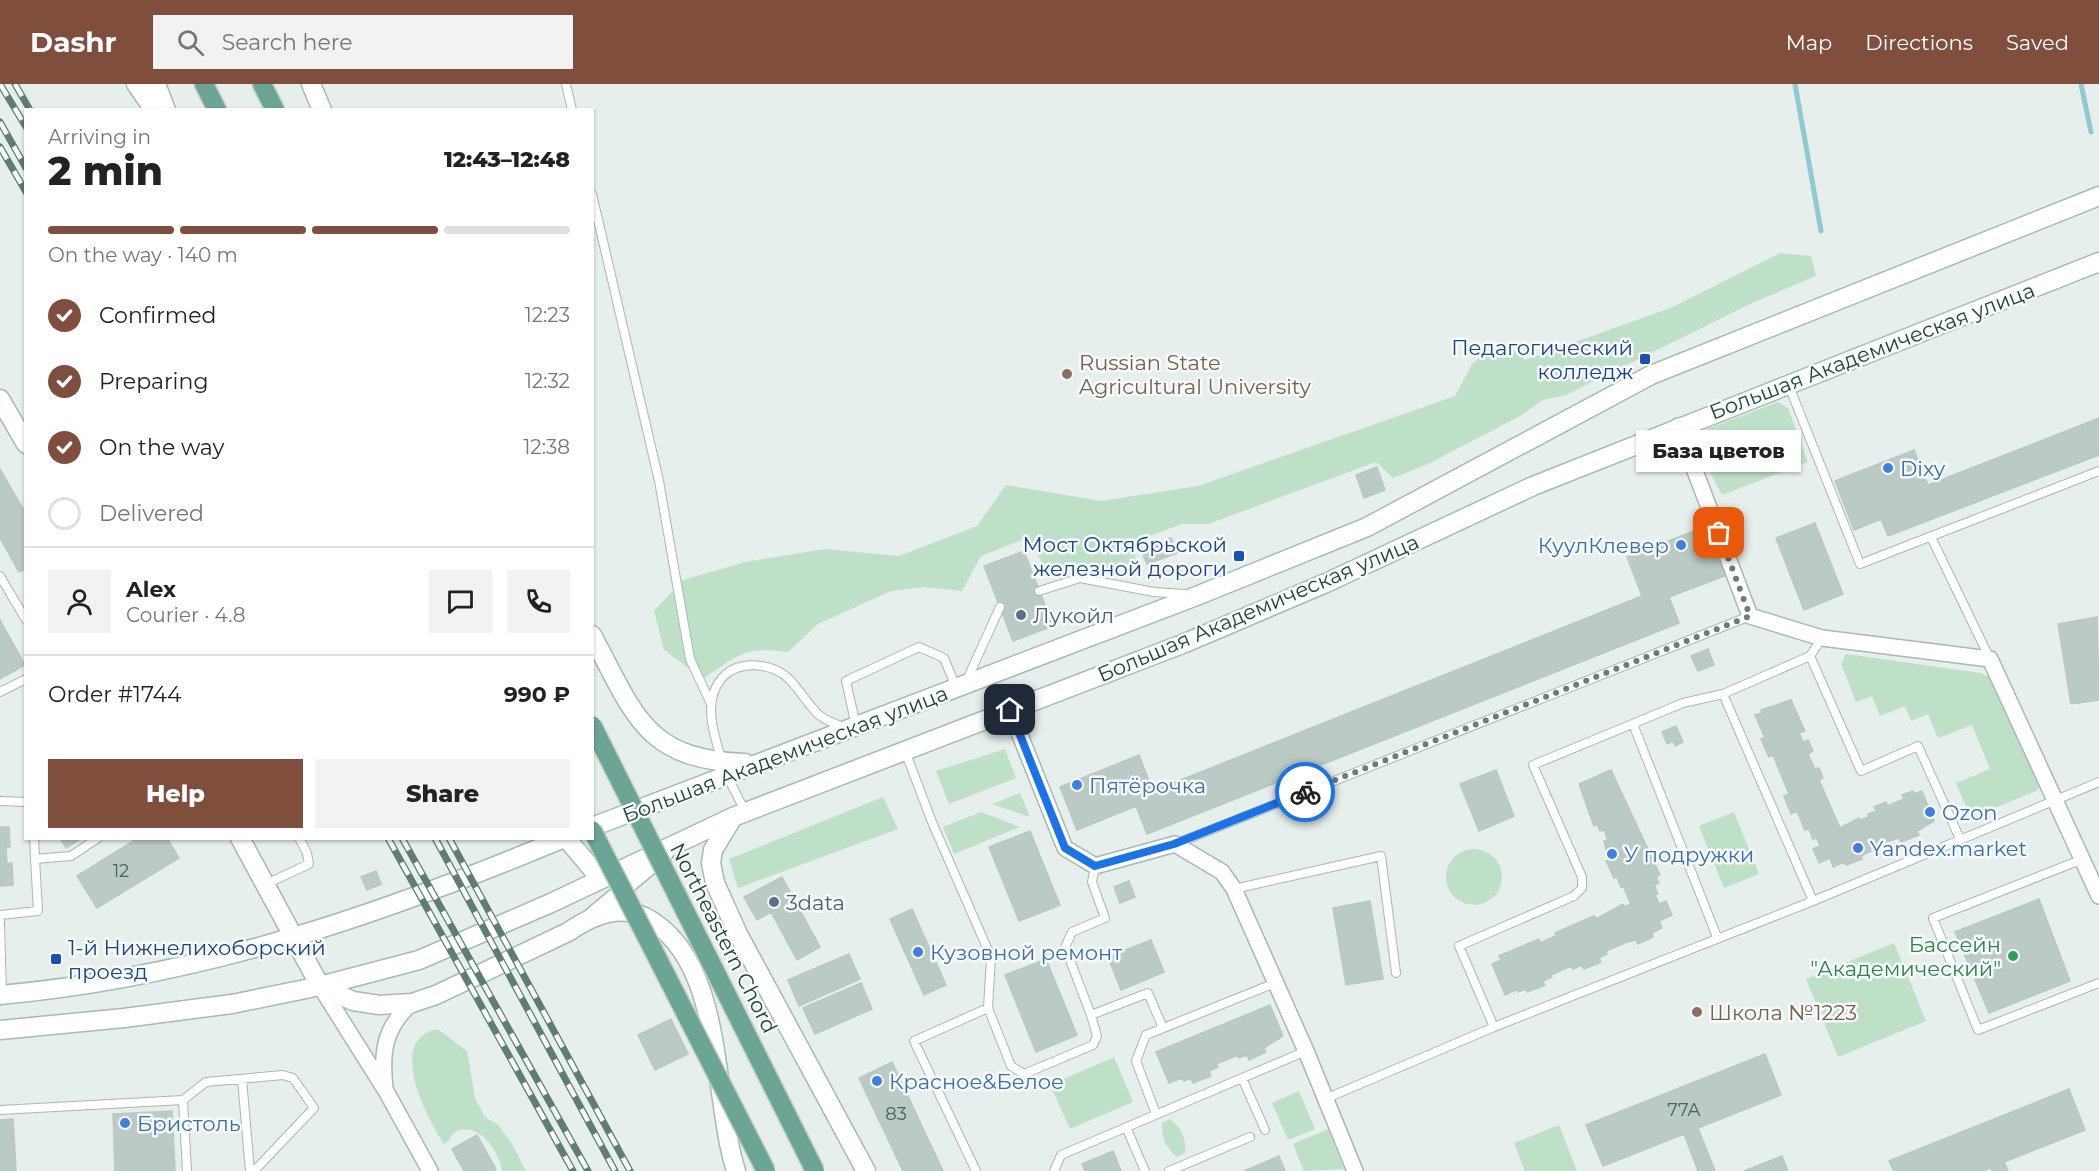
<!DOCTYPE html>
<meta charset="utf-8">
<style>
:root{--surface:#fff;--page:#f2f2f2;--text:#222;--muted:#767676;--line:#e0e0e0;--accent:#804e3d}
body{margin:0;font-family:Montserrat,sans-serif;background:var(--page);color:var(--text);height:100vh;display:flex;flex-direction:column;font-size:22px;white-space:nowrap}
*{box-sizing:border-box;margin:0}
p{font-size:20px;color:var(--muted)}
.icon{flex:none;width:33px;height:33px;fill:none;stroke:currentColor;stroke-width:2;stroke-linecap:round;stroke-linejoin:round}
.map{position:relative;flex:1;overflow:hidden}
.drawer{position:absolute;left:24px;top:24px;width:570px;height:732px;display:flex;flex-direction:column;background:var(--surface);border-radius:0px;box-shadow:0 2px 4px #0004}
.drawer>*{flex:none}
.pin{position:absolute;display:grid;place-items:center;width:51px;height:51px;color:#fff;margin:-26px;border-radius:12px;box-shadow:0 3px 9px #0006}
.courier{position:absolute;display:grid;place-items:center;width:60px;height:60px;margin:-30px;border:4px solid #1a73e8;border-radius:50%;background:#fff;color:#222;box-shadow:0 2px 8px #0007}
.bubble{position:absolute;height:42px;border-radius:0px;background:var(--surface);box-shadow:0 2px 4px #0004;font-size:20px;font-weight:800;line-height:42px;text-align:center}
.head em{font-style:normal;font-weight:800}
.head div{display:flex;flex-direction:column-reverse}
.head{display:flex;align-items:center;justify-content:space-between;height:102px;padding:0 24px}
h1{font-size:39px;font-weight:800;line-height:45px}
.bar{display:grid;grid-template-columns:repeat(4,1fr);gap:9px 6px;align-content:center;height:72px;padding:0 24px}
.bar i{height:8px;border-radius:4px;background:var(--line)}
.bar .current{background:var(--accent)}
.bar p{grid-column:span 4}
.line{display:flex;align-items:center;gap:15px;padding:0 24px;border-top:2px solid var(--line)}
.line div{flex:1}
.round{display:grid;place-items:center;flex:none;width:63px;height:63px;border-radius:0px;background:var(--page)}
ol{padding:0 24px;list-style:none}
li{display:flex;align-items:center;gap:18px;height:66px}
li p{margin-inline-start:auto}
li .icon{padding:6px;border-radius:50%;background:var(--accent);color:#fff;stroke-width:4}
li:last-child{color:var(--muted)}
li i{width:33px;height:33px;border:3px solid var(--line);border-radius:50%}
.cta{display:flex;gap:12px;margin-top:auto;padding:12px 24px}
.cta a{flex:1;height:69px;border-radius:0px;background:var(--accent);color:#fff;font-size:24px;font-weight:800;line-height:69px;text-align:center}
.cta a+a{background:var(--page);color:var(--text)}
header{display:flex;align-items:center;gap:36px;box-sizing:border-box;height:84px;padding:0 30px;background:var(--accent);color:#fff}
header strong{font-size:28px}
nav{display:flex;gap:33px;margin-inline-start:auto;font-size:21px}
.search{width:420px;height:54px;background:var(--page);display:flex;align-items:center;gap:15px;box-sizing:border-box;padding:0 21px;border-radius:0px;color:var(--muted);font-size:22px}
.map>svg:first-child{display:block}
</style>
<header>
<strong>Dashr</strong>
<div class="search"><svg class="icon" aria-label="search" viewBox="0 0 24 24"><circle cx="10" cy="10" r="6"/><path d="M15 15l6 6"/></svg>Search here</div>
<nav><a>Map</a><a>Directions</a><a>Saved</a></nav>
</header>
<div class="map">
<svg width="2099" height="1087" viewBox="0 0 2099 1087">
<rect width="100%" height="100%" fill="#e6efeb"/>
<path fill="#bfe0c8" d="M1780,169l31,3 5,20 -64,27 -186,92 -23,5 -23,16 -92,48 -35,14 -17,-16 -168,62h-26l-46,17 -1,25 -22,4 -65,2 -21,-34 -46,18 -19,35 -38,-4 -33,4 -73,33 -30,28c-43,-6 -51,3 -85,27l-39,-29 -10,-39 29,-31 62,-18 80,-13 74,7 78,-30 29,-41 95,16 97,-15 257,-90 17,-32 29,-24 24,20 148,-53z
M1778,318l10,6 20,54 -86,33c-8,-17 -29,-48 -17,-65z
M1846,570l135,19 12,6 47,104 -2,7 -58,24 -13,-5 -11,-26 34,-14 -18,-44 -34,13 -10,-24 -17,7 -6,-15 -25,10 -8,-20 -16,6 -15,-38z
M1005,665l11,29 -67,26 -13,-33z
M1020,709l10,24 -38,-13z
M883,713l15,32 -160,59 -9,-29z
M981,728l39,15 -66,27 -11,-27z
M1734,728l25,62 -35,14 -25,-62z
M1446 793a28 28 0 1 1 56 0a28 28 0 1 1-56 0Z
M1894,859l32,78 -88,36 -32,-78z
M438,945l29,22 8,47 10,19 13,8 14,19 14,27h-24c-2,-19 -23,-49 -45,-40 -6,3 -7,10 -13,13 -17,-26 -59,-105 -6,-115z
M1114,973l19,45 -63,27 -20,-44z
M1299,1007l16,38 -27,11 -16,-37z
M1170,1035c11,8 17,21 15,34l-8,4c-11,-9 -16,-20 -15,-34z
M1559,1041l18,46h-52l-11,-28z
M1328,1045l16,40 -40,2 -11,-27z"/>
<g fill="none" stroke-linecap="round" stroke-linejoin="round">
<path stroke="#8ec9d4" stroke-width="5" d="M1795,0l26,147
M2081,0l10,48"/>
</g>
<path fill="#bbcac4" stroke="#b8c9c2" stroke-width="1.5" d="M2099,334v37l-211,81 -7,-17 -27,11 -19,-49 79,-31 14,35z
M1377,383l8,23 -21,8 -8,-23z
M0,385l26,45v55l-7,3 -19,-34z
M1815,439l28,71 -39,16 -28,-72z
M1707,442l20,49 -58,22 10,26 -532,211 -11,-28 -59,24 -17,-43 79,-32 14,36 489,-195 -15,-39z
M1171,454l6,15 -30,11 -6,-14z
M1024,467l29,75 -40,15 -29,-75z
M2097,533l2,83 -28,4 -13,-80z
M0,536l25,45 -25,14z
M1708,565l6,16 -16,6 -7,-15z
M1791,616l14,31 -6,2 4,9 5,-2 5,11 -5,3 7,15 4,-1 4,10 -4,2 21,48 19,-10 1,2 9,-3 -1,-3 8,-3 -2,-4 12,-5 1,4 17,-7 -2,-4 11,-4 1,3 8,-3 12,30 -17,10 2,4 -18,7 -2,-4 -10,3 -20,8 2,2 -10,5 1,3 -16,6 -2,-3 -11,5 -3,-9 -11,5 -6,-14 7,-3 -3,-8 -4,1 -4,-10 -4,1 -8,-19 -6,3 -7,-18 5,-2 -16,-39 -4,2 -8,-18 4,-1 -10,-23 7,-2 -1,-3z
M1676,642l7,16 -8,4 -2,-5 -6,3 -5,-12z
M1496,686l18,46 -35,15 -19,-47z
M1611,686l49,105 -4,2 3,6 -5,2 4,9 -3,1 4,9 7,-3 6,14 -13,6 3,7 -10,5 1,4 -15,7 -2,-4 -9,2 -21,9 1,3 -8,4 2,4 -17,7 -2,-4 -9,4 -2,-3 -20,9 1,2 -9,4 2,4 -18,7 -1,-3 -8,3 -1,-3 -12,6 -13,-31 9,-4 -2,-4 40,-17 1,4 16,-7 -1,-3 39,-17 2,3 27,-15 1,3 7,-3 -8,-18 -2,1 -4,-10 -3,1 -8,-17 3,-1 -5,-19 4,-1 -4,-10 -4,1 -3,-7 -3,2 -15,-42z
M0,743h9l1,20h-4l1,17 5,-1 1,22 -13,1z
M1030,747l30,74 -41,16 -30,-74z
M60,754h19v2l-13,8z
M138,754h29l12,20 -82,50 -20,-32z
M376,787l5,13 -14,6 -6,-13z
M782,793l38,70 -23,13 -26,-48 -14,8 -13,-23z
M1129,797l6,16 -15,6 -6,-16z
M2039,815l31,82 -81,32 -34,-81z
M1370,817l13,78 -37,6 -13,-77z
M912,825l34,76 -22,10 -34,-76z
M1151,856l13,32 -43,18 -13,-33z
M849,870l11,25 -61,27 -11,-26z
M1046,875l31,76 -41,17 -31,-77z
M861,899l11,26 -57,25 -12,-26z
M1270,921l13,31 -19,12 2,4 -17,8 -2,-5 -8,3 -1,-3 -22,9 2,3 -9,4 2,5 -18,7 -2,-5 -7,3 -2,-3 -13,5 -13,-31z
M671,935l17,35 -33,16 -17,-35z
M1765,970l16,41 -83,33 17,43h-17l-14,-37 -81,32 -17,-41z
M892,978l36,77 15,32h-40l-44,-93z
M2069,1005l16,41 -81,32 4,9h-16l-1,-3 -9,3h-88l-5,-10z
M172,1027l3,60h-60l-2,-57z
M13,1035l3,52h-16v-51z
M477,1051l19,34 -3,2h-29l-12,-22z
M1113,1067l8,20h-36l-3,-7z
M1279,1072l6,15h-41z
M1782,1072l6,15h-44z"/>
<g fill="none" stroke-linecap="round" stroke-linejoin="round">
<defs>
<path id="service" d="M566,0l6,26
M592,110l67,287 31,178 21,45
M1789,302l71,178 239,-93
M1931,453l59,122
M0,492l26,44
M1039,507l41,-13 74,14 31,2
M1810,572l51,115 57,-25 42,93
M966,598l34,-75
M0,608l26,-13
M1633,640l84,213
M856,642l-10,-45 73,-34 25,11 12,29
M905,667l27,71 59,135 -3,51 23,58 13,8 69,-29 4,-9 -6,-21
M722,677c-8,-26 -20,-60 0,-83 17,-19 50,-15 67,1 11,11 19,26 30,36 8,6 15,9 25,12
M727,692l18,35
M0,717l26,1
M34,754l1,21
M1175,760l575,-228
M2083,775l-150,59 45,112 121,-47
M1095,782l-3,16 13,36 -33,14 -7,15 26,68 57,-22 15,35
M266,800l43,-20 -2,-11 -8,-15
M1234,805l147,-33 15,117
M1813,817l-90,-207 87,-38 12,-18
M0,831l38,-4 -3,-52 36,-3 27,-18
M0,838l2,73
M1494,943l-35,-81 115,-50 8,-8v-11l-49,-112 150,-62 40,-9
M1242,994l23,52
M242,995l8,92
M1325,1015l169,-72 319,-126 286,-119
M183,1016l4,71
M0,1026l183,-10 23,-18 77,-7 10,3 21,30 -60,63
M1156,1030l-20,-53 10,-26 129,-52
M1126,1043l19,44
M976,1087l-62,-130 74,-33
M1054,1087l7,-16 245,-104
M1169,1087l81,-34"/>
<path id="minor" d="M1678,342l72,190 72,22 168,21 109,237
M1010,626l55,138 30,18 80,-22 47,28 12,17 72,162 49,120
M589,834l76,-64
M320,902l66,105 44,80
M385,1004c-4,-35 -1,-61 27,-85"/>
<path id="tertiary" d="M0,315l26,45
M240,754l80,148"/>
<path id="secondary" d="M136,0l18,26
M156,0l10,26
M311,0l11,26
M592,551c42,78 52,125 153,128
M733,733l-20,33 -2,13 4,20 23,51 128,237
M592,743l607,-232 168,-68 284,-152 448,-179
M566,754l27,32 16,6
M320,902l33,15 26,4 33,-2 24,-8 132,-63c26,-18 56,-30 84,-11 73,47 60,175 84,250
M0,911c200,-18 380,-80 564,-157
M0,946l124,-12 108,-14 88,-18 99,-26 132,-57 182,-86 452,-174 141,-60 207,-97 566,-224"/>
<path id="primary" d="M204,0l13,26
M262,0l13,26"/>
</defs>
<use href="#service" stroke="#a8b8b2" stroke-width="10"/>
<use href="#minor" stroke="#a8b8b2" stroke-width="18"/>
<use href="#tertiary" stroke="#a8b8b2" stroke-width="21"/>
<use href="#secondary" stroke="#a4bbb3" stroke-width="21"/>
<use href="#primary" stroke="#c2cac8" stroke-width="21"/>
<use href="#service" stroke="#fff" stroke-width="8"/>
<use href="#minor" stroke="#fff" stroke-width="15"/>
<use href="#tertiary" stroke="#fff" stroke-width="18"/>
<use href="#secondary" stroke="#fff" stroke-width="18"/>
<use href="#primary" stroke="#6aa596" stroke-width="18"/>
<defs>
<path id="rail" d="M0,0l26,43
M15,0l15,26
M0,38l26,46
M0,63l26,45
M388,754l185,333
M402,754l186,333
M435,754l180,333
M449,754l181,333"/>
</defs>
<use href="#rail" stroke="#5f7d75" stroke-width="7"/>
<use href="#rail" stroke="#f7fbf9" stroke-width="4.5" stroke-dasharray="14" stroke-linecap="butt"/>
<defs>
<path id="primary-bridge" d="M592,641l223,446
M592,746l174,341"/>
</defs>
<use href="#primary-bridge" stroke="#c2cac8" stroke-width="21" stroke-linecap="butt"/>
<use href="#primary-bridge" stroke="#6aa596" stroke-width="18"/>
</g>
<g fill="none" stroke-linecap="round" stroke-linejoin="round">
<path stroke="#687f78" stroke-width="6" stroke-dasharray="0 10.8" d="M1305,708l445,-176 -31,-83"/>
<path stroke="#1a73e8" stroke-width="8" d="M1010,626l55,138 30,18 79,-22 131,-52"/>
</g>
<g fill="#1a4fb4" stroke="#f7fbf9" stroke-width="2">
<rect x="1639" y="269" width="12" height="12" rx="3"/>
<rect x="1233" y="466" width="12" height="12" rx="3"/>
<rect x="50" y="869" width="12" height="12" rx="3"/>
</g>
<g fill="#8d6e63" stroke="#f7fbf9" stroke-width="2">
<circle cx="1067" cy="290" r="6"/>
<circle cx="1697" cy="928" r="6"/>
</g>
<g fill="#3f7fe0" stroke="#f7fbf9" stroke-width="2">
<circle cx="1888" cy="384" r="6"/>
<circle cx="1681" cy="461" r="6"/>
<circle cx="1077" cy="701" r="6"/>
<circle cx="1930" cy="728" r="6"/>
<circle cx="1858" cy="764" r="6"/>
<circle cx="1612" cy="770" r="6"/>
<circle cx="918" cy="868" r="6"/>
<circle cx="877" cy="997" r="6"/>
<circle cx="125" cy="1039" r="6"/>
</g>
<g fill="#5c6f8a" stroke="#f7fbf9" stroke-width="2">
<circle cx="1021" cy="531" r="6"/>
<circle cx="774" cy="818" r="6"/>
</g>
<circle fill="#2e9e5b" stroke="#f7fbf9" stroke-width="2" cx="2013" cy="872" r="6"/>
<g text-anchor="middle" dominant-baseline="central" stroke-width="5" stroke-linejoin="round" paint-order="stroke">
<g font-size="18" fill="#4a645c">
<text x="121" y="787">12</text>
<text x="1684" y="1026">77А</text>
<text x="896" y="1030">83</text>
</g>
<g font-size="21" fill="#164399" stroke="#f7fbf9" text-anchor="end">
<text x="1633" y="263">Педагогический<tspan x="1633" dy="24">колледж</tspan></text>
<text x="1227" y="460">Мост Октябрьской<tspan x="1227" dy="24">железной дороги</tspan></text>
<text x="68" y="863" text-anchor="start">1-й Нижнелихоборский<tspan x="68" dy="24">проезд</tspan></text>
</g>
<g font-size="21" fill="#24423a" stroke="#f7fbf9">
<text transform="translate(1872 267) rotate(-21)">Большая Академическая улица</text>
<text transform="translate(1258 524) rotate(-23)">Большая Академическая улица</text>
<text transform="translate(785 670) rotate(-21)">Большая Академическая улица</text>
<text transform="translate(724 854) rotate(63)">Northeastern Chord</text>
</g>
<g font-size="21" fill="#785e54" stroke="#f7fbf9" text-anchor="start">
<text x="1079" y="278">Russian State<tspan x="1079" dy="24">Agricultural University</tspan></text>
<text x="1709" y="928">Школа №1223</text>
</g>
<g font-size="21" fill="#366cbe" stroke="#f7fbf9" text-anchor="start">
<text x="1900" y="384">Dixy</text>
<text x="1669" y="461" text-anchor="end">КуулКлевер</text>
<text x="1089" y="701">Пятёрочка</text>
<text x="1942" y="728">Ozon</text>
<text x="1870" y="764">Yandex.market</text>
<text x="1624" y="770">У подружки</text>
<text x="930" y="868">Кузовной ремонт</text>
<text x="889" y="997">Красное&amp;Белое</text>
<text x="137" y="1039">Бристоль</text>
</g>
<g font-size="21" fill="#4e5e75" stroke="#f7fbf9" text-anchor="start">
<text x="1033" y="531">Лукойл</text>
<text x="786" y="818">3data</text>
</g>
<g font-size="21" fill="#27864d" stroke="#f7fbf9" text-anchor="end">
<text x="2001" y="860">Бассейн<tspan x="2001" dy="24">"Академический"</tspan></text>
</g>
</g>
</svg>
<div class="pin" style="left:1719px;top:449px;background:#ea580c"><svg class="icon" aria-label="bag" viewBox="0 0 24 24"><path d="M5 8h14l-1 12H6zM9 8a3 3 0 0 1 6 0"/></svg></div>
<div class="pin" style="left:1010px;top:626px;background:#1f2937"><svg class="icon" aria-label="home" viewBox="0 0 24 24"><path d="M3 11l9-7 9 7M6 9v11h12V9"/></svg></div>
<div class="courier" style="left:1305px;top:708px"><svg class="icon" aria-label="bike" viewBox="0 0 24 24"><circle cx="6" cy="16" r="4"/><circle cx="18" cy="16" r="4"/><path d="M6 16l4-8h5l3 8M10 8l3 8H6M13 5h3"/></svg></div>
<div class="bubble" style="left:1636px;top:346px;width:165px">База цветов</div>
<section class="drawer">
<div class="head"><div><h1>2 min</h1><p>Arriving in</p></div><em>12:43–12:48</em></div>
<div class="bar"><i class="current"></i><i class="current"></i><i class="current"></i><i></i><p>On the way · 140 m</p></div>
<ol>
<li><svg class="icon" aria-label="check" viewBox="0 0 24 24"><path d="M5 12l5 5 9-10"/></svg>Confirmed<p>12:23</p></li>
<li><svg class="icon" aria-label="check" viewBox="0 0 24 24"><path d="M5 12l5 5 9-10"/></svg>Preparing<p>12:32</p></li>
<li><svg class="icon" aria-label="check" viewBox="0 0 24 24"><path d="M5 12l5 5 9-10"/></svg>On the way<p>12:38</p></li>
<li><i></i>Delivered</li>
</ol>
<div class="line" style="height:108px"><a class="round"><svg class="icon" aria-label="person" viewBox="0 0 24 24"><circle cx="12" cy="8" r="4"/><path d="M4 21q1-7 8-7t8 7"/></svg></a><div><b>Alex</b><p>Courier · 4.8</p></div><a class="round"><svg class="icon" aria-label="chat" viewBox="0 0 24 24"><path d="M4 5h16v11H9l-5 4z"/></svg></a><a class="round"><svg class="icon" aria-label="phone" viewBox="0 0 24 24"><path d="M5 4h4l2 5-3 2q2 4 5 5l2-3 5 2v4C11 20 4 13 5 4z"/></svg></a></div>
<div class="line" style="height:78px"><div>Order #1744</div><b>990 ₽</b></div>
<div class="cta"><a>Help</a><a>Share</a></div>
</section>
</div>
